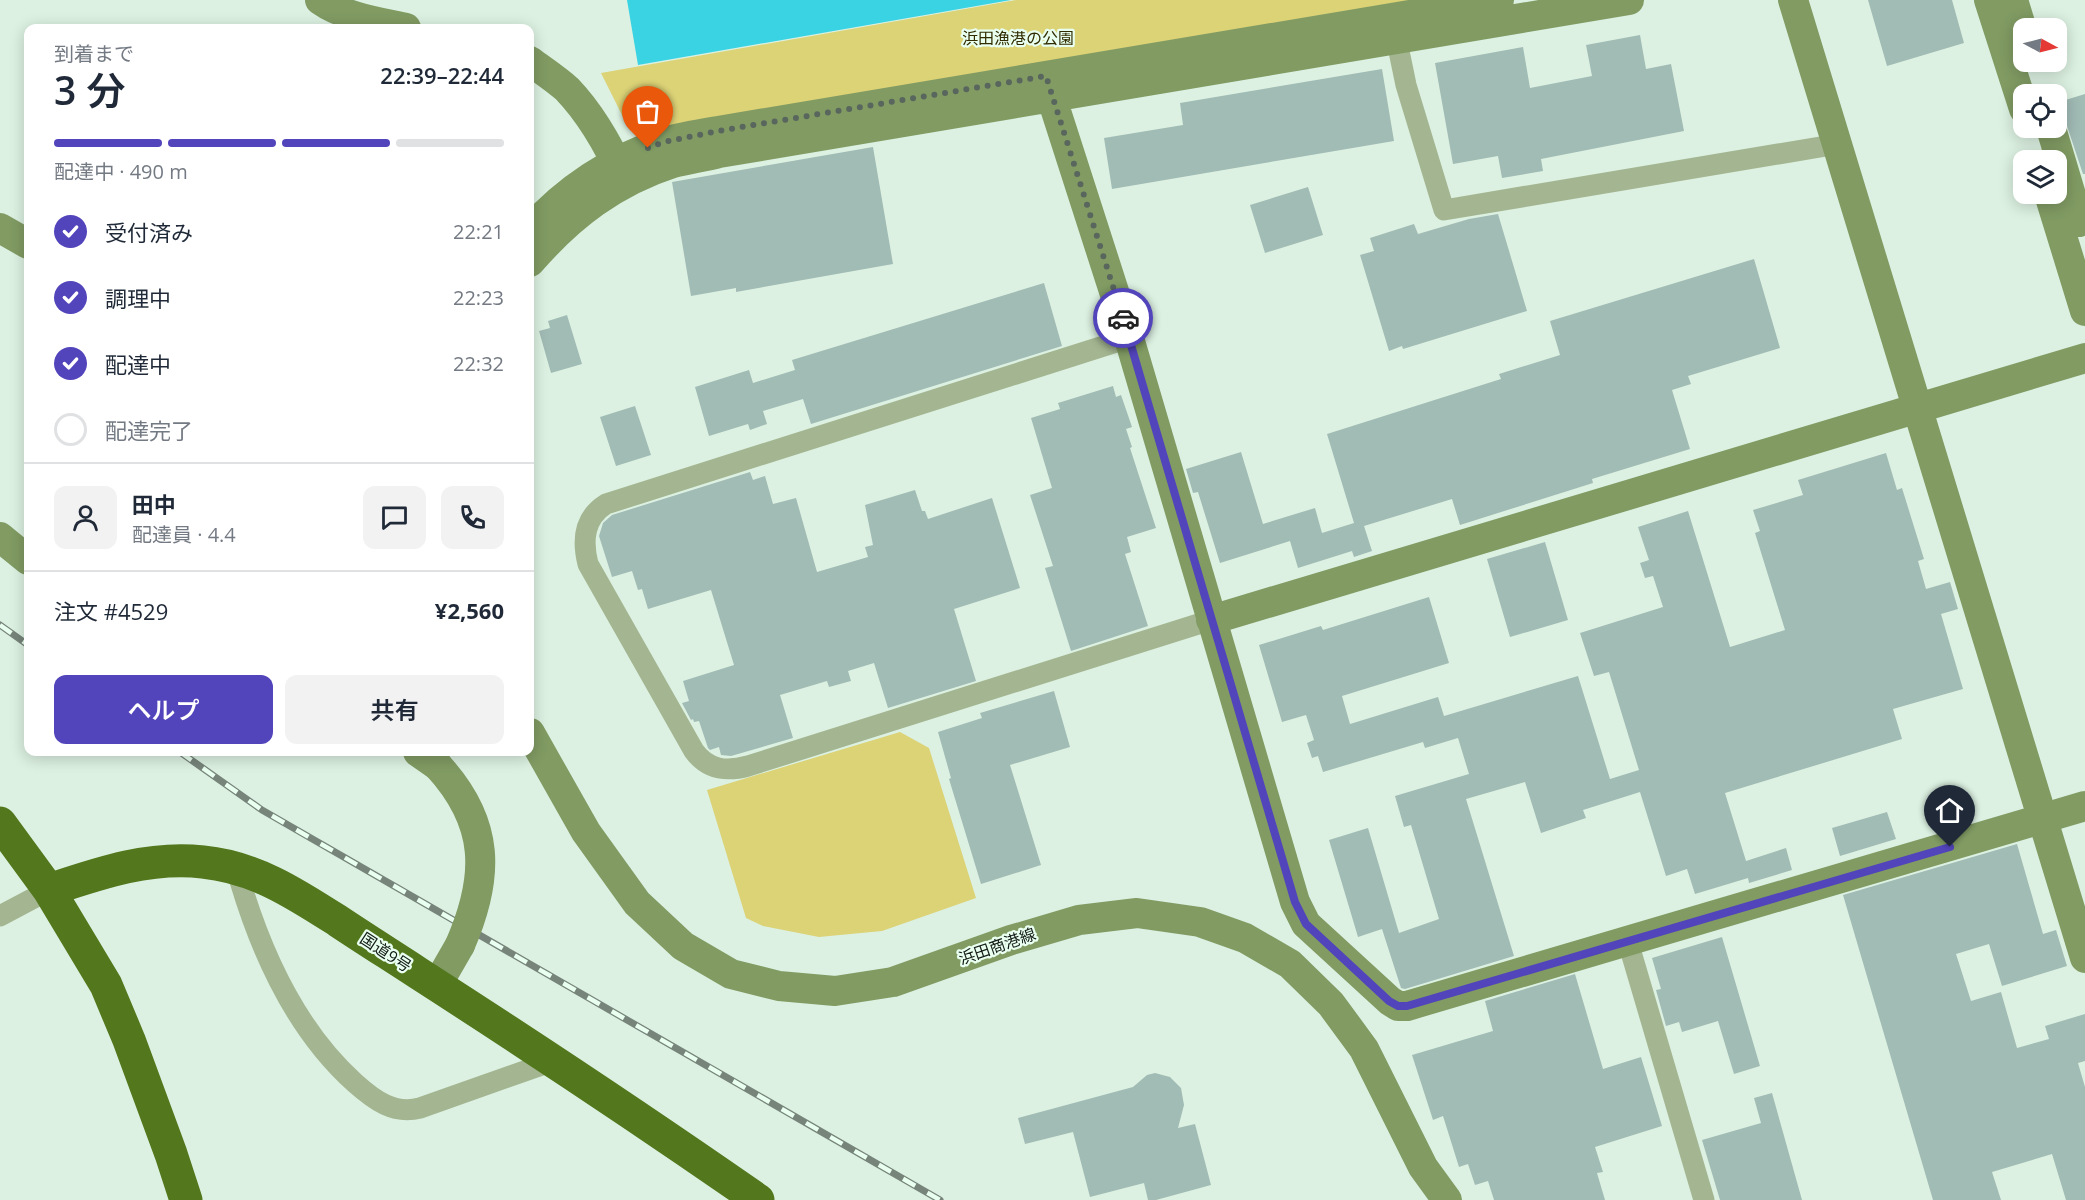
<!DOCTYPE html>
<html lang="ja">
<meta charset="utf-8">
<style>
:root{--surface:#fff;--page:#f2f2f3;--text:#1f2937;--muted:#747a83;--line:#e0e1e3;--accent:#5244bb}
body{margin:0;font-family:"Open Sans","Noto Sans JP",sans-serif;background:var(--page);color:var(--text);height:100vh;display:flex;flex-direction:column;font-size:22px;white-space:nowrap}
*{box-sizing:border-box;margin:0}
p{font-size:20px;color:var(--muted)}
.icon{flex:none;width:33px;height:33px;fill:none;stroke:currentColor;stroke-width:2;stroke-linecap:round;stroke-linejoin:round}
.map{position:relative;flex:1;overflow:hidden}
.side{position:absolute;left:24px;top:24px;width:510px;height:732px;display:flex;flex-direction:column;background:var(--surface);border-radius:12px;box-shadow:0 3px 15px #0003}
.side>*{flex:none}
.needle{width:39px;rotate:97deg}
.tools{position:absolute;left:2013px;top:18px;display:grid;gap:12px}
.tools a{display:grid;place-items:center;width:54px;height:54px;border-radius:12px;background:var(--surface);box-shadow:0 3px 15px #0003;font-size:30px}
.pin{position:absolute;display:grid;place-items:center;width:51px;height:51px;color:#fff;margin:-62px -26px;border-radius:50% 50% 50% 0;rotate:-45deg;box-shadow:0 0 6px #0007}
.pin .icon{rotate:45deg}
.courier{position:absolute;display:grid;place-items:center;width:60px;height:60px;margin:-30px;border:4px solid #5244bb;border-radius:50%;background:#fff;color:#222;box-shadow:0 2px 8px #0007}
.summary em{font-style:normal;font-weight:600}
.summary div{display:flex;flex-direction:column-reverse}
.summary{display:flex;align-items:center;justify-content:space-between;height:102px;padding:0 30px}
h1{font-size:39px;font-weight:600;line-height:45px}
.bar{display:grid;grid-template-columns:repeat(4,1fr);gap:9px 6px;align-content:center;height:72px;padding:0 30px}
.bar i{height:8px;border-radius:4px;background:var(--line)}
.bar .current{background:var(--accent)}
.bar p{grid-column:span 4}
.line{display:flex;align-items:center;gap:15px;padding:0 30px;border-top:2px solid var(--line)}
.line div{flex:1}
.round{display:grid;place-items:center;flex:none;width:63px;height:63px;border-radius:12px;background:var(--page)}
ol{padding:0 30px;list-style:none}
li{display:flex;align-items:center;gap:18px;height:66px}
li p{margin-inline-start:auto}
li .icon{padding:6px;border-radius:50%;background:var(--accent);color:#fff;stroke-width:4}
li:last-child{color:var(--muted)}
li i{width:33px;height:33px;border:3px solid var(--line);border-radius:50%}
.action{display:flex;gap:12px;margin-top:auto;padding:12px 30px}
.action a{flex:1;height:69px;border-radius:12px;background:var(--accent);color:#fff;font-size:24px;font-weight:600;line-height:69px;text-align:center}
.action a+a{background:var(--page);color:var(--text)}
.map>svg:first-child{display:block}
</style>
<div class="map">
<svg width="2085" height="1200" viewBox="0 0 2085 1200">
<rect width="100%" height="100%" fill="#dcf1e2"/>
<path fill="#dcd276" d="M1016,0h453l-808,137 -33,-10 -27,-54z
M900,732l29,16 47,150 -94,33 -63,6 -56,-11 -17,-8 -39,-128z"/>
<path fill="#3ad3e3" d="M627,0h384l-373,65z"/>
<path fill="#a1bbb5" d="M1868,0h84l12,43 -77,23z
M1640,35l6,34 25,-5 13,67 -143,28 2,12 -41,7 -4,-22 -45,8 -18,-101 88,-16 7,41 62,-12 -6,-31z
M1382,69l12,72 -282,48 -8,-51 79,-13 -3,-22z
M2085,94v80h-2l-24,-72z
M873,147l20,117 -157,28v-4l-45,8 -19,-114z
M1308,187l15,48 -58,18 -15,-48z
M1498,214l29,97 -124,38 -1,-3 -13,5 -29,-96 14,-4 -4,-13 44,-14 4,10 51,-15z
M1754,259l26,89 -92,28 3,8 -19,6 18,59 -98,30 1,4 -133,42 -8,-26 -88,27 8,25 -18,6 -2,-6 -54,17 -8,-27 -70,22 -22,-71 -5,1 -7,-24 55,-17 22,72 52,-16 7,25 32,-10 -27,-89 174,-55 -2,-5 61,-19 -10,-34z
M1044,283l18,63 -251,78 -8,-25 -40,12 4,13 -17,6 -2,-6 -39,12 -14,-49 54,-17 4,13 42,-13 -3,-10z
M567,315l15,49 -31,9 -12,-42 11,-3 -2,-7z
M1113,386l3,11 5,-2 11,32 -6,2 6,18 -2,1 26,80 -29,9 4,15 -6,2 23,72 -77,25 -26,-83 8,-2 -23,-71 22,-7 -21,-70 29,-9 -2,-6z
M635,406l16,49 -35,11 -16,-49z
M1886,453l11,37 5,-2 22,71 -6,2 8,28 24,-7 8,27 -17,5 22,75 -70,20 9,30 -177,54 21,68 40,-13 6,22 -43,13 -1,-5 -53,16 -8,-25 -21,7 -26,-84 -57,18 3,8 -45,15 -16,-51 -59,17 48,157 -109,33 -4,-1 -19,-59 -24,8 -29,-97 39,-12 31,105 40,-14 -28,-94 -7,2 -9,-31 74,-22 -11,-36 -33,10 -2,-6 -100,30 -5,-16 -6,2 -5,-15 7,-3 -8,-25 -24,7 -23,-77 62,-19 2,4 106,-33 20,66 -107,33 8,28 88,-27 6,19 134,-40 32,103 29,-9 -30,-98 -15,4 -14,-43 83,-26 -10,-31 -8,2 -5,-15 9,-3 -11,-33 50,-16 42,136 55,-17 -30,-97 5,-2 -7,-21 50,-15 -5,-15z
M750,472l3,8 12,-4 8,28 23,-6 21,74 51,-15 -3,-10 8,-2 -8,-40 50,-15 7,21h3l3,8 64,-21 28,90 -66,21 22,72 -88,27 -14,-45 -26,8 3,10 -22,6 -2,-6 -47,14 13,43 -62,18 -10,-1 -2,-8 -9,3 -2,-2 -9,-27 -5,1 -1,-3 -2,1 -9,-17 7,-2 -6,-20 51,-16 -23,-75 -63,19 -6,-20 -4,1 -6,-19 -20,6 -13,-41 4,-13 9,-8z
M1545,542l23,78 -58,17 -23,-78z
M1054,691l16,56 -60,18 31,100 -60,19 -32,-105 2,-1 -13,-46 44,-14 -2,-5z
M1887,812l9,27 -56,17 -8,-28z
M2017,844l26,90 13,-4 11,36 -65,20 -13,-42 -33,10 15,47 30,-9 16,56 32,-9 -4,-13 40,-12v47l-7,2 7,24v113h-19l-14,-46 -60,18 9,28h-68l-90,-305z
M1722,937l38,129 -26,8 -16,-53 -36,11 -3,-10 -13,4 -10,-36 5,-1 -9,-31z
M1575,974l28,95 38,-12 21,69 -67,21 8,25 -6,1 8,27h-111l-6,-19 -13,4 -7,-21 -9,3 -16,-51 -10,4 -21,-65 81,-24 -8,-30z
M1155,1073l15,4 11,11 3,17 -6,23 17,-4 16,61 -55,15h-8l-4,-17 -54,14 -17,-65 -48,12 -7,-26 115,-31 14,-12z
M1772,1093l30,107h-82l-18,-60 59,-17 -7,-25z"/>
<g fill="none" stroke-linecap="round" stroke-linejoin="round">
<path stroke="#a4b691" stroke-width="21" d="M1394,27l12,58 38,125 394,-66
M1129,338l-523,166c-22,14 -24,36 -18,60l106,187c14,19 32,21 54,15l463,-146
M240,881c22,74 57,150 115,202 19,17 39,32 65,25l133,-47
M0,916l49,-26
M1628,942l76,258"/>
<path stroke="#819b63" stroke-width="30" d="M320,0c24,17 58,22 86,28
M1793,0l292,958
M1989,0l35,109
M2013,0l11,36
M530,61c12,9 26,18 37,28 24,25 43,59 57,90
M1045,77l84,261 166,564 11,22 84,77 8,5h9l678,-200
M2051,128l28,94
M2049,194l36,117
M0,228l28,16
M530,230c35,-40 82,-71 134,-88 17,-5 36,-8 54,-11l781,-131
M530,262c40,-46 84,-80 143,-99 15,-4 31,-6 46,-10l910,-153
M0,537l28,23
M1211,620l874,-262
M530,733l56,99 51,71 46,43 48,28 48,12 56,5 58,-9 118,-42 68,-20 58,-7 63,9 45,16 45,26 41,40 33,45 59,118 24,33
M418,752l20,14
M437,985l23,-40"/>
<path stroke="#53771c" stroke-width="33" d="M0,823l49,67 57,95 23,55 42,114 15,46
M49,890c51,-17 100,-34 154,-28 52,5 93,32 135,59 27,18 54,35 80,52 115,74 228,149 340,227"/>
<defs>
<path id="rail" d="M0,625l28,20
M180,752l82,58 678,390"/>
</defs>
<use href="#rail" stroke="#76847a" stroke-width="7"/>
<use href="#rail" stroke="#e9ffef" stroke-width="4.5" stroke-dasharray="14" stroke-linecap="butt"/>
<path stroke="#819b63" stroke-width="30" d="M438,766c52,57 52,110 22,179"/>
</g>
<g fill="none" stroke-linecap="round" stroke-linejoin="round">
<path stroke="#59665d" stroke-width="6" stroke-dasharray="0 10.8" d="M648,148l16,-6 54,-11 328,-55 77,242"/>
<path stroke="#5244bb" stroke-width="8" d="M1123,318l172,584 11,22 83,77 9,5h9l543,-159"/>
</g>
<g text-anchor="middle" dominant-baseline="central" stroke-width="4.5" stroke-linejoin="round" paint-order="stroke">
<g font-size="16" fill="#302b00" stroke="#e9ffef">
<text x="1018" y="38">浜田漁港の公園</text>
</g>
<g font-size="16" fill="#131b16" stroke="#e9ffef">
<text transform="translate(997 946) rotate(-19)">浜田商港線</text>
<text transform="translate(386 952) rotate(33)">国道9号</text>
</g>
</g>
</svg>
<div class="tools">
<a><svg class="needle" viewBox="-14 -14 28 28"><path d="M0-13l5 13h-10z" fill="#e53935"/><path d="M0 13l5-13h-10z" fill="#747a83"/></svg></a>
<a><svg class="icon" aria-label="locate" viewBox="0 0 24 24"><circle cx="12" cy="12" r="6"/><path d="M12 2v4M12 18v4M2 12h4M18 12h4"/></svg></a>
<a><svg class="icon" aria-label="layers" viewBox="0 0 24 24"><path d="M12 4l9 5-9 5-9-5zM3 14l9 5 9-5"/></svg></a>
</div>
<div class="pin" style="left:648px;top:148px;background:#ea580c"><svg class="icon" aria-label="bag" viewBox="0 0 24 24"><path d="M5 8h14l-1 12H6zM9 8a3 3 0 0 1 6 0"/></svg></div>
<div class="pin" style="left:1950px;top:847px;background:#1f2937"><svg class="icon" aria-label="home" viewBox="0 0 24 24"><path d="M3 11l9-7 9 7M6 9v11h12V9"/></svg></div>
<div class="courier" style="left:1123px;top:318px"><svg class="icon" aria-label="car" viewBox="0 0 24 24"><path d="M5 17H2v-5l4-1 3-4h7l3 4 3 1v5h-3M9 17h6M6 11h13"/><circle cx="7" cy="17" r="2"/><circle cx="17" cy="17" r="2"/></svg></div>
<section class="side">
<div class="summary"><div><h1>3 分</h1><p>到着まで</p></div><em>22:39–22:44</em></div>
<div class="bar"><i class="current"></i><i class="current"></i><i class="current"></i><i></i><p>配達中 · 490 m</p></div>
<ol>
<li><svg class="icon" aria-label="check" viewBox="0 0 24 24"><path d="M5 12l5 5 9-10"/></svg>受付済み<p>22:21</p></li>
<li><svg class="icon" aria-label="check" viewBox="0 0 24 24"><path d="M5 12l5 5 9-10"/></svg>調理中<p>22:23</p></li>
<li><svg class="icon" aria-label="check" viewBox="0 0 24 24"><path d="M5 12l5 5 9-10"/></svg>配達中<p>22:32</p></li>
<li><i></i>配達完了</li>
</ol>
<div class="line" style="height:108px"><a class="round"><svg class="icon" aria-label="person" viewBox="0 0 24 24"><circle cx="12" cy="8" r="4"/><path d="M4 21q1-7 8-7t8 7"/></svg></a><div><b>田中</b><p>配達員 · 4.4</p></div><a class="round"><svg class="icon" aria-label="chat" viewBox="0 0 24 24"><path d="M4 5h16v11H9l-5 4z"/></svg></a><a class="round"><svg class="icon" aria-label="phone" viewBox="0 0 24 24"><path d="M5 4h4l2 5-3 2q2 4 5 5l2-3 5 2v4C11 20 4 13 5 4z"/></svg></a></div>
<div class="line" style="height:78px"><div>注文 #4529</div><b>¥2,560</b></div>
<div class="action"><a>ヘルプ</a><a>共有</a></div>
</section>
</div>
